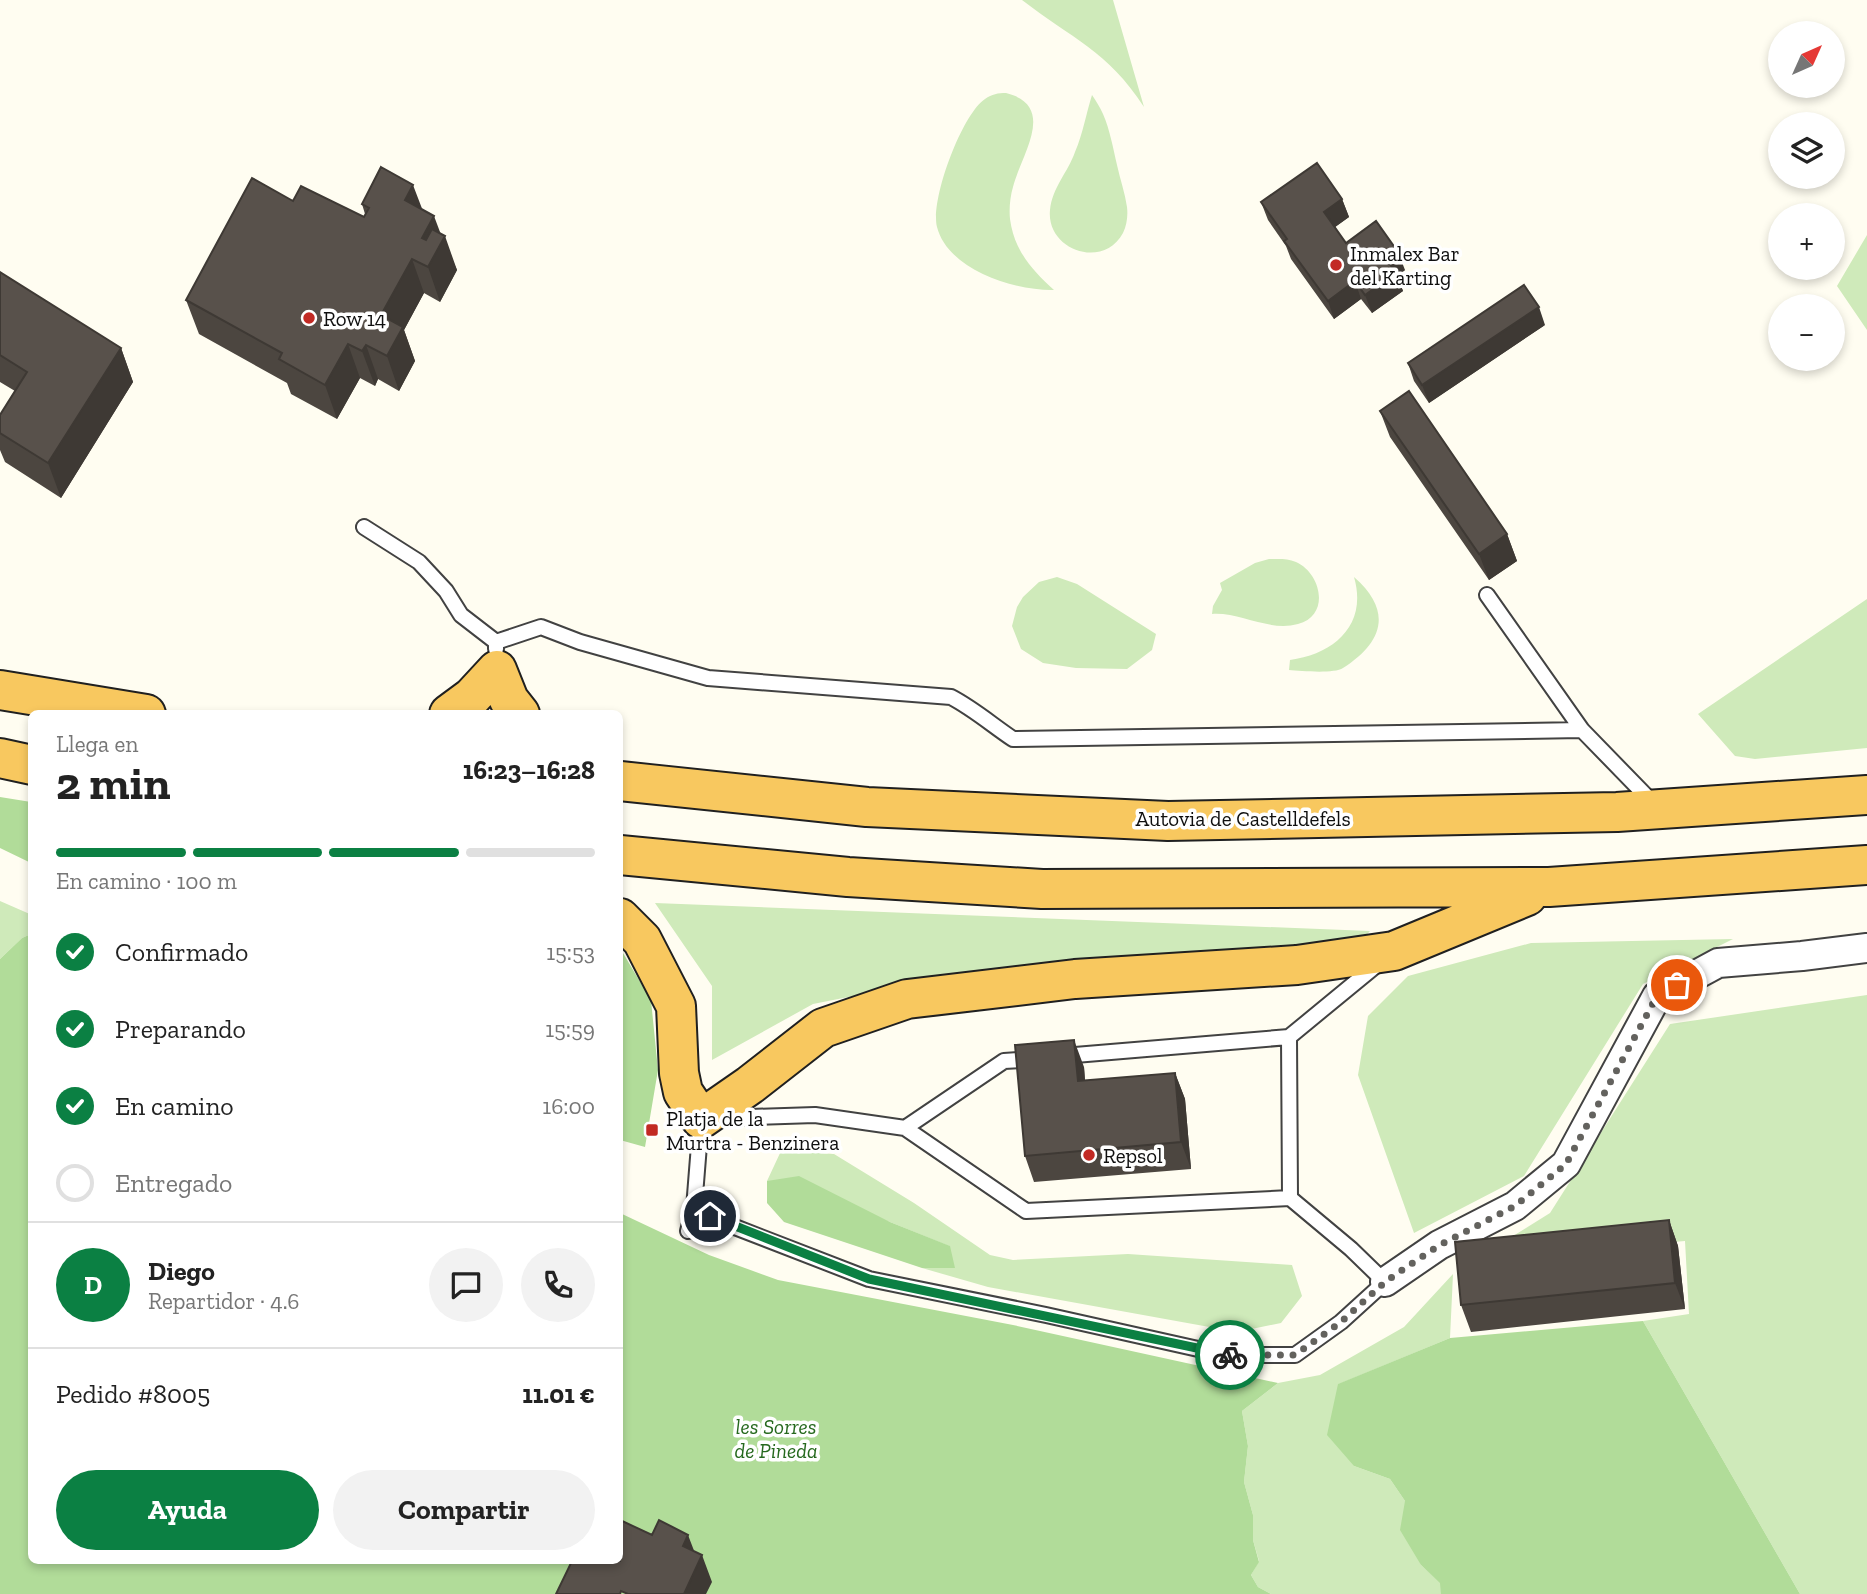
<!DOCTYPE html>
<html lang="es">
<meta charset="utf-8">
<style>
:root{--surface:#fff;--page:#f2f2f2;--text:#222;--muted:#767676;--line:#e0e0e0;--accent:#0b8043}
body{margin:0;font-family:"Zilla Slab",serif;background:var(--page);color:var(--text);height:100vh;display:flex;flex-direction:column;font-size:26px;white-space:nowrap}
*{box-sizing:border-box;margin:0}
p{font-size:23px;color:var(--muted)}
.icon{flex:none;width:38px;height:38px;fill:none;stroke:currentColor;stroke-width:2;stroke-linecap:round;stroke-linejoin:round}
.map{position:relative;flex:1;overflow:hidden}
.sheet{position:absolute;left:28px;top:710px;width:595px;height:854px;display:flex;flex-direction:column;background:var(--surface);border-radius:10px;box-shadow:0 4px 10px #0003}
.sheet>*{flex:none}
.needle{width:46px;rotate:45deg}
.controls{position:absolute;left:1768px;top:21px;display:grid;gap:14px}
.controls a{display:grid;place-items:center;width:77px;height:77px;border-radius:50%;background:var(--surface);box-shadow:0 4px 10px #0003;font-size:35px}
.pin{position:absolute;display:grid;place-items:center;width:60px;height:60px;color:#fff;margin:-30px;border:4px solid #fff;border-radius:50%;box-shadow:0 2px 7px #0007}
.courier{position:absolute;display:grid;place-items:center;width:70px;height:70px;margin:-35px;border:5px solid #0b8043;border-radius:50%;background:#fff;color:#222;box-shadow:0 2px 9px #0007}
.summary em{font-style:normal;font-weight:700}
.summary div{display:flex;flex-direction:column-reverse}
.summary{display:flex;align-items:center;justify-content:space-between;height:119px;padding:0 28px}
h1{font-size:46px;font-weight:700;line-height:52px}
.bar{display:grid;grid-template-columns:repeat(4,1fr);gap:10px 7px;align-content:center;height:84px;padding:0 28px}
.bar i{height:9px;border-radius:5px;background:var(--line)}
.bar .current{background:var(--accent)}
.bar p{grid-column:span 4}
.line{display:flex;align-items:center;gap:18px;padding:0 28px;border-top:2px solid var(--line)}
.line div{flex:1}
.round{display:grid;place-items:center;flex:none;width:74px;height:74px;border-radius:37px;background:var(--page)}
ol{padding:0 28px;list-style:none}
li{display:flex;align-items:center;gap:21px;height:77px}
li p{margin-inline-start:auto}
li .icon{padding:7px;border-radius:50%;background:var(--accent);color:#fff;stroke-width:4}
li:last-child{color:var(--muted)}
li i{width:38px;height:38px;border:4px solid var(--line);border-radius:50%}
.cta{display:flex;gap:14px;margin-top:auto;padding:14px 28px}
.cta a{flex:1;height:80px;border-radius:42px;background:var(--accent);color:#fff;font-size:28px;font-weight:700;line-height:80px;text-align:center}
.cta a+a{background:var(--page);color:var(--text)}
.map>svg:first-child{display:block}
</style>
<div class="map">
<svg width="1867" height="1594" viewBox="0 0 1867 1594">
<rect width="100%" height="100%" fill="#fffdf1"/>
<path fill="#cfeaba" d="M1022,0h91l31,107c-36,-56 -73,-69 -122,-107z
M1006,93c52,13 15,62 7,94 -3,10 -4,22 -3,32 4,31 22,51 44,71 -39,1 -106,-20 -117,-63 -7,-27 25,-113 48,-128 7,-5 13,-6 21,-6z
M1092,95c4,6 8,12 11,19 7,16 10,34 14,51 3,14 8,28 10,42 1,8 0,18 -4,26 -20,37 -77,17 -73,-23 2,-22 18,-38 25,-58 8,-19 11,-38 17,-57z
M1867,235v95l-30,-44z
M1269,559c9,0 18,-1 27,3 25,11 35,53 2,62 -29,8 -58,-12 -86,-10l1,-8 9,-16 -2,-7 35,-20z
M1057,577l20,7 79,50 -4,16 -25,19 -51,-1 -33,-5 -22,-14 -9,-23 5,-19 6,-10 16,-15z
M1354,577c40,35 28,66 -11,91 -9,6 -42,3 -54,2l1,-10c44,-6 78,-35 64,-83z
M1867,599v149l-112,11 -20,-3 -37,-42z
M0,901l32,14 -1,19 -9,4 -22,21z
M655,903l715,28 -9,10 -467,47 -81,16 -101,56v-74z
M1733,939l-90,45 -119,192 -110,57 -56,-158 10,-59 40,-40 123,-33z
M1867,995v599h-67l-157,-273 46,-7 -4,-73 -209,18 74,-46 120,-189z
M781,1151l53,3 80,49 76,52 23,5 115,-6 164,11 10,31 -21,27 -44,9 -249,-45 -66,-19h32l-5,-22 -59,-24 -123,-41z
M1453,1274l-3,64 -111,46 15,82 36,13 15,22 16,64 20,18v11h-170l-13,-7 -7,-12 8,-14 -6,-21v-25l-9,-33 4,-36 -6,-35 36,-28 42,-8 84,-48z"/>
<path fill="#b1dc99" d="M0,797l31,5v61l-31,-15z
M31,934l1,627h588v-348l89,42 69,25 235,45 265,58 -36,28 6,35 -4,36 9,33v25l6,22 -8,13 7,12 13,7h-1271v-635l22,-21z
M620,948l31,52 7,70 -13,77 -25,-7z
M799,1176l91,46 60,24 5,22h-33l-138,-46 -17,-19v-22z
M1643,1321l157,273h-359l-1,-11 -19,-18 -21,-35 5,-29 -15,-22 -36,-13 -27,-31 11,-51 112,-46z"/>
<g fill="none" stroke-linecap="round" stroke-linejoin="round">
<defs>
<path id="service" d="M364,527l55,35 27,29 15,24 35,27v7
M1487,595l95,135
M496,642l45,-15 39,15 128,36 243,19c23,12 41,28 62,42l569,-9 71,73
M1063,1056l226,-19 90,-74
M721,1118l94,-3 90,13 99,-67 32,-2
M905,1128l121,83 264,-13 -1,-161
M694,1208l33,16 142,55 177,36 179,40h70l46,-33 44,-40 -34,-33 -61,-51
M688,1231l6,-23 7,-88"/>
<path id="minor" d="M1385,1282l54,-37 76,-39 51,-42 91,-168 61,-33 84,-7 65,-8"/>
<path id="trunk" d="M0,690l146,24
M449,714l23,-17 25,-27 12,30 11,14
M0,758l32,7
M620,781l247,26 301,14 449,-9 250,-17
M620,855l228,22 194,12 507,-2 318,-22
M620,918l22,22 34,66 3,67 4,19 18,27 49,-34 73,-57 84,-29 168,-20 222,-14 97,-14 133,-55"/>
</defs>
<use href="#service" stroke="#424242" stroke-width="18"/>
<use href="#minor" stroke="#424242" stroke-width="32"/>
<use href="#trunk" stroke="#202020" stroke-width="42"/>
<use href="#service" stroke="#fff" stroke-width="14"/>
<use href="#minor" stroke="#fff" stroke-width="28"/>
<use href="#trunk" stroke="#f8c85f" stroke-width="38"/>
</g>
<path fill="#4c4640" d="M1342,199l7,18 -14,10 11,16 59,27 -8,6 6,15 -31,22 -11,-14 -27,20 -43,-60 -5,-13 -18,-26 -7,-18z
M293,201l71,16 1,-3 -3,-10 60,5 19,25 16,36 -17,32 -16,-9 -20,37 11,31 -16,30 -21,-12 -3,7 -15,-8 -23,41 -46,-25 -4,-11 -88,-49 -13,-34z
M0,272l121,76 12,34 -72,116 -56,-36 -5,-12v-35l15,-24 -15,-9z
M1545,325l-116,78 -15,-22 -6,-18z
M1380,411l127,123 10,27 -28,19 -99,-143z
M1084,1067l1,14 90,-8 10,26 6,70 -157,13 -9,-26z
M1669,1220l9,26 7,63 -214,23 -10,-27z"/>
<path fill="#3e3934" d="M413,185l13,34 -21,-19z
M1342,199l7,18 -18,13 -7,-18z
M434,216l9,24 2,-4 12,34 -17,32 -12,-35 -6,-29z
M1398,252l7,18 -8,6 6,15 -31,22 -7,-18 22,-35z
M412,259l12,34 -20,37 11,31 -16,30 -12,-35 -6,-41z
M1355,281l6,18 -27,20 -6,-18z
M1539,307l6,18 -116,78 -7,-18z
M348,344l12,34 -23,41 -12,-34z
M366,345l12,34 -3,7 -13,-35z
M121,348l12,34 -72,116 -13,-35z
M1507,534l10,27 -28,19 -10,-26z
M1074,1040l10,27 3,41 -9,-27z
M1175,1073l10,26 6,70 -10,-27z
M1669,1220l9,26 7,63 -10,-26z
M688,1535l10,26 -15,-15z
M702,1555l10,27 -6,12h-22z"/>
<path fill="#58514b" stroke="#3e3934" stroke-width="2" d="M1317,163l25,36 -18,13 22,31 30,-22 22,31 -11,8 9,13 -31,22 -10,-14 -27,20 -44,-60 3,-2 -26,-37z
M381,167l32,18 -8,15 29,16 -12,22 4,2 6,-11 13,7 -17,31 -16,-8 -31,56 22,12 -16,29 -21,-11 -4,6 -14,-7 -23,41 -46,-26 3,-6 -96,-53 66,-122 41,23 8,-15 63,31 5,-9 -7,-4z
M0,272l121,76 -73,115 -48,-30v-18l27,-43 -27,-17z
M1524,285l15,22 -117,78 -14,-22z
M1409,391l98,143 -28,20 -99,-143z
M1074,1040l4,41 97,-8 6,69 -156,14 -10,-111z
M1669,1220l6,63 -214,22 -6,-63z
M620,1520l32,15 7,-15 29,15 -5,11 19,9 -18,39h-56l-7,-3 -1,3h-64l16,-33h48z"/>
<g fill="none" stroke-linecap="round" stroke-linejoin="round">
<path stroke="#63625e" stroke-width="7" stroke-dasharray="0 12.6" d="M1230,1355h65l46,-33 44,-40 23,-16 32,-21 75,-39 51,-42 91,-168 20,-11"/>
<path stroke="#0b8043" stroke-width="9" d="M710,1216l159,63 361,76"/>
</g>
<g fill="#c22a24" stroke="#fff" stroke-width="2.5">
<circle cx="1336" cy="265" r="7"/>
<circle cx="309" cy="318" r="7"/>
<rect x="645" y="1123" width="14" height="14" rx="3.5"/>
<circle cx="1089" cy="1155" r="7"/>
</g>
<g text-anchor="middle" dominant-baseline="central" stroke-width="7" stroke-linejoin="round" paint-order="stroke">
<g font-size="21" fill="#0f0f0f" stroke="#fff" text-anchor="start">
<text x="1350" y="253">Inmalex Bar<tspan x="1350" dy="24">del Karting</tspan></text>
<text x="323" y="318">Row 14</text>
<text x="666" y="1118">Platja de la<tspan x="666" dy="24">Murtra - Benzinera</tspan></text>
<text x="1103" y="1155">Repsol</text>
</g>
<g font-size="21" fill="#0f0f0f" stroke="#fff">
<text x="1243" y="818">Autovia de Castelldefels</text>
</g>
<g font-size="21" font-style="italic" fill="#26691e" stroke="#fff">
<text x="776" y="1426">les Sorres<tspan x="776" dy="24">de Pineda</tspan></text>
</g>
</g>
</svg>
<div class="controls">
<a><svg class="needle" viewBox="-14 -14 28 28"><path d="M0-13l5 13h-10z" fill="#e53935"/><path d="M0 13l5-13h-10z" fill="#767676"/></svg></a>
<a><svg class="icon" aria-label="layers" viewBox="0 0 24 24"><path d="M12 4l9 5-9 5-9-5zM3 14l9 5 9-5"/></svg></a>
<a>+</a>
<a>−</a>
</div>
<div class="pin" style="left:1677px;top:985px;background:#ea580c"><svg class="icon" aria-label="bag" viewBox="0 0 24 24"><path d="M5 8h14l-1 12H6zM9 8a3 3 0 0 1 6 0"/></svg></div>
<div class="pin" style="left:710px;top:1216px;background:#1f2937"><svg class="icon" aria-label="home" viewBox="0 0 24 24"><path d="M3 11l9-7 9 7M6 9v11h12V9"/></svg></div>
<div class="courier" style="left:1230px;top:1355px"><svg class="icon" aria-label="bike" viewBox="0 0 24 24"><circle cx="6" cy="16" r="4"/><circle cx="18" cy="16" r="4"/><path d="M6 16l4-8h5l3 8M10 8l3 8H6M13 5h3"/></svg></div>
<section class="sheet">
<div class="summary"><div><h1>2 min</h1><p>Llega en</p></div><em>16:23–16:28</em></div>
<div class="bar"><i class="current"></i><i class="current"></i><i class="current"></i><i></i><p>En camino · 100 m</p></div>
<ol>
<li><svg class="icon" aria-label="check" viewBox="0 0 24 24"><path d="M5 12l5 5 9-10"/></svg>Confirmado<p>15:53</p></li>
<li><svg class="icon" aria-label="check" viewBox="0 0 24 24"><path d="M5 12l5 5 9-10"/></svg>Preparando<p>15:59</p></li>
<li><svg class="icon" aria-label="check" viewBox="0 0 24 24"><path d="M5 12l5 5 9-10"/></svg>En camino<p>16:00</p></li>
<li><i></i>Entregado</li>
</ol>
<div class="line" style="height:126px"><b class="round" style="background:var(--accent);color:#fff">D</b><div><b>Diego</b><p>Repartidor · 4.6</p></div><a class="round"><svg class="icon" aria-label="chat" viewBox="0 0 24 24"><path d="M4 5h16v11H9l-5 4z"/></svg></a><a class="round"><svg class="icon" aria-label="phone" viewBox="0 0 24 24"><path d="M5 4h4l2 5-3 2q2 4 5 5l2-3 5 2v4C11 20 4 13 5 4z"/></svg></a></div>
<div class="line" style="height:91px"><div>Pedido #8005</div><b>11.01 €</b></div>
<div class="cta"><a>Ayuda</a><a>Compartir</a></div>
</section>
</div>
